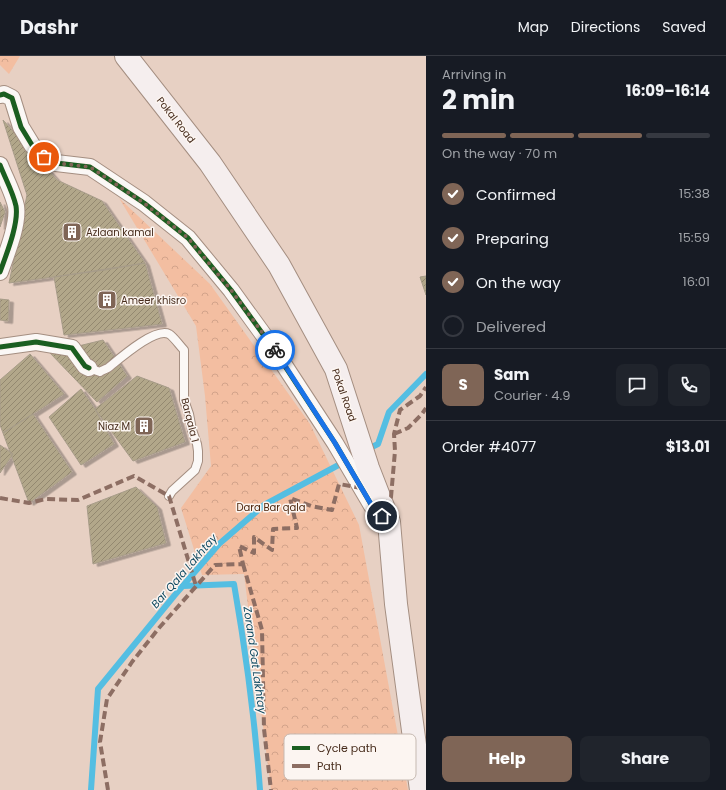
<!DOCTYPE html>
<meta charset="utf-8">
<style>
:root{--surface:#171b24;--page:#20242c;--text:#f1f3f6;--muted:#9ea1a6;--line:#363941;--accent:#7f6556}
body{margin:0;font-family:Poppins,sans-serif;background:var(--page);color:var(--text);height:100vh;display:flex;flex-direction:column;font-size:15px;white-space:nowrap}
*{box-sizing:border-box;margin:0}
p{font-size:13px;color:var(--muted)}
.icon{flex:none;width:22px;height:22px;fill:none;stroke:currentColor;stroke-width:2;stroke-linecap:round;stroke-linejoin:round}
.map{position:relative;flex:1;overflow:hidden}
.sheet{display:flex;flex-direction:column;background:var(--surface);width:300px}
.sheet>*{flex:none}
.pin{position:absolute;display:grid;place-items:center;width:34px;height:34px;color:#fff;margin:-17px;border:2px solid #fff;border-radius:50%;box-shadow:0 1px 4px #0007}
.courier{position:absolute;display:grid;place-items:center;width:40px;height:40px;margin:-20px;border:3px solid #1a73e8;border-radius:50%;background:#fff;color:#222;box-shadow:0 1px 5px #0007}
.overview em{font-style:normal;font-weight:700}
.overview div{display:flex;flex-direction:column-reverse}
.overview{display:flex;align-items:center;justify-content:space-between;height:68px;padding:0 16px}
h1{font-size:26px;font-weight:700;line-height:30px}
.bar{display:grid;grid-template-columns:repeat(4,1fr);gap:6px 4px;align-content:center;height:48px;padding:0 16px}
.bar i{height:5px;border-radius:3px;background:var(--line)}
.bar .current{background:var(--accent)}
.bar p{grid-column:span 4}
.line{display:flex;align-items:center;gap:10px;padding:0 16px;border-top:1px solid var(--line)}
.line div{flex:1}
.round{display:grid;place-items:center;flex:none;width:42px;height:42px;border-radius:8px;background:var(--page)}
ol{padding:0 16px;list-style:none}
li{display:flex;align-items:center;gap:12px;height:44px}
li p{margin-inline-start:auto}
li .icon{padding:4px;border-radius:50%;background:var(--accent);color:#fff;stroke-width:4}
li:last-child{color:var(--muted)}
li i{width:22px;height:22px;border:2px solid var(--line);border-radius:50%}
.cta{display:flex;gap:8px;margin-top:auto;padding:8px 16px}
.cta a{flex:1;height:46px;border-radius:8px;background:var(--accent);color:#fff;font-size:16px;font-weight:700;line-height:46px;text-align:center}
.cta a+a{background:var(--page);color:var(--text)}
header{display:flex;align-items:center;gap:24px;box-sizing:border-box;height:56px;padding:0 20px;background:var(--surface);border-bottom:1px solid var(--line)}
header strong{font-size:19px}
nav{display:flex;gap:22px;margin-inline-start:auto;font-size:14px}
main{display:flex;flex:1;min-height:0}
.map>svg:first-child{display:block}
</style>
<header>
<strong>Dashr</strong>
<nav><a>Map</a><a>Directions</a><a>Saved</a></nav>
</header>
<main>
<div class="map">
<svg width="426" height="734" viewBox="0 0 426 734">
<defs>
<pattern id="forest-crowns" width="20" height="18" patternUnits="userSpaceOnUse"><rect width="20" height="18" fill="#f3bea1"/><path d="M2 6a3 3 0 1 1 6 0M12 15a3 3 0 1 1 6 0" fill="none" stroke="#d2a38a"/></pattern>
<pattern id="building-hatch" width="6" height="6" patternUnits="userSpaceOnUse"><rect width="6" height="6" fill="#b2a78a"/><path d="M-1 1l2-2M0 6l6-6M5 7l2-2" fill="none" stroke="#938870"/></pattern>
<filter id="shadow"><feDropShadow dx="4.5" dy="2.5" stdDeviation="0" flood-color="#0004"/></filter>
</defs>
<rect width="100%" height="100%" fill="#e7d0c3"/>
<path fill="url(#forest-crowns)" d="M0,0h20l-11,18 -9,-9z
M119,142l91,86 100,140 49,101 49,265h-137l-27,-216 -42,1 -21,-67 30,-42 -6,-70 -9,-70z"/>
<g fill="none" stroke-linecap="round" stroke-linejoin="round">
<path stroke="#54bee2" stroke-width="6" d="M366,394l12,-6 11,-32 37,-38
M183,530l51,-2c12,69 21,137 26,206
M91,734l7,-101 76,-93 45,-52 45,-39 82,-44"/>
</g>
<path fill="url(#building-hatch)" stroke="#a79c89" filter="url(#shadow)" d="M3,64l54,60 45,21 43,62 -40,7 -96,13 18,-88z
M0,146l5,10 -5,15z
M145,207l17,61 -98,11 -10,-58z
M426,220v19l-6,-18z
M0,243l9,1 -1,21 -8,-1z
M103,284l24,36 -30,26 -47,-49z
M30,298l34,40 -61,39 -3,-8v-45z
M137,320l32,12 16,54 -52,19 -38,-52z
M81,333l14,20 19,35 -33,21 -32,-48z
M33,358l39,58 -43,31 -26,-70z
M0,389l13,9 -13,19z
M136,431l21,20 9,36 -73,21 -6,-58z"/>
<g fill="none" stroke-linecap="round" stroke-linejoin="round">
<defs>
<path id="lane" d="M89,312l11,4c2,-2 6,-3 8,-4 11,-9 47,-41 61,-34 5,3 10,11 15,16v50l5,14 3,16 5,14 1,7v10l-3,9 -23,21 -3,5"/>
<path id="street" d="M0,39l4,-1 8,4 9,29 11,18 12,12 12,6 34,4 54,36 44,35 43,52 42,58 62,95 40,68 8,6
M0,109c5,13 13,27 16,41 3,18 -10,49 -16,66
M0,291l36,-5 36,6 13,18 4,2"/>
<path id="secondary" d="M126,0l84,107 69,102 57,104 32,99 21,54 7,82 25,186"/>
</defs>
<use href="#lane" stroke="#a48e81" stroke-width="10"/>
<use href="#street" stroke="#a48e81" stroke-width="18"/>
<use href="#secondary" stroke="#a48e81" stroke-width="24"/>
<use href="#lane" stroke="#fbf8f6" stroke-width="8"/>
<use href="#street" stroke="#fbf8f6" stroke-width="16"/>
<use href="#secondary" stroke="#f5eeee" stroke-width="22"/>
<path stroke="#8d6e63" stroke-width="4" stroke-dasharray="8 4" stroke-linecap="butt" d="M394,378l14,-6 14,-14 4,-6
M0,442l29,5 17,-4 32,1 56,-24 35,20 27,90
M383,451l8,-10 4,-46 -1,-17 6,-24 20,-14 6,-9
M243,508l19,66 2,99 7,61
M108,734l-8,-48 7,-43 25,-37 27,-34 56,-63 28,-1 -4,-18 15,7v-16l18,13 1,-21 24,-1 -7,-30 21,8 21,4 7,-26 22,4"/>
<defs>
<path id="cycleway" d="M0,39l4,-1 8,4 9,29 11,18 12,12 12,6 34,4 54,36 44,35 43,52 42,58 62,95 40,68 14,11
M0,109c5,13 13,27 16,41 3,18 -10,49 -16,66
M0,291l36,-5 36,6 13,18 4,2"/>
</defs>
<use href="#cycleway" stroke="#fcf5f1" stroke-width="8"/>
<use href="#cycleway" stroke="#1b5e20" stroke-width="5"/>
</g>
<g fill="none" stroke-linecap="round" stroke-linejoin="round">
<path stroke="#7f6556" stroke-width="4" stroke-dasharray="0 7.2" d="M44,101l12,6 34,4 54,36 44,35 43,52 44,60"/>
<path stroke="#1a73e8" stroke-width="5" d="M275,294l60,93 40,68 7,5"/>
</g>
<defs>
<symbol id="building-square" viewBox="-11 -11 22 22"><rect x="-9" y="-9" width="18" height="18" rx="4" fill="#7f6556" stroke="#fcf5f1"/><path d="M-4-6H4V6H1V3H-1V6H-4ZM-2.5-4.3h1.7v1.8h-1.7ZM.8-4.3h1.7v1.8H.8ZM-2.5-1h1.7V.8h-1.7ZM.8-1h1.7V.8H.8Z" fill="#fff"/></symbol>
</defs>
<g fill-rule="evenodd">
<use href="#building-square" x="61" y="165" width="22" height="22"/>
<use href="#building-square" x="96" y="233" width="22" height="22"/>
<use href="#building-square" x="133" y="359" width="22" height="22"/>
</g>
<g text-anchor="middle" dominant-baseline="central" stroke-width="3" stroke-linejoin="round" paint-order="stroke">
<g font-size="10" fill="#472c1c" stroke="#fcf5f1">
<text transform="translate(176 64) rotate(52)">Pokal Road</text>
<text transform="translate(344 339) rotate(71)">Pokal Road</text>
<text transform="translate(190 364) rotate(76)">Barqala 1</text>
</g>
<g font-size="10" fill="#472c1c" stroke="#fcf5f1" text-anchor="start">
<text x="86" y="176">Azlaan kamal</text>
<text x="121" y="244">Ameer khisro</text>
<text x="130" y="370" text-anchor="end">Niaz M</text>
</g>
<g font-size="10" fill="#4d260d" stroke="#fcf5f1">
<text x="271" y="451">Dara Bar qala</text>
</g>
<g font-size="11" font-style="italic" fill="#104a61" stroke="#fcf5f1">
<text transform="translate(184 515) rotate(-49)">Bar Qala Lakhtay</text>
<text transform="translate(255 604) rotate(82)">Zorand Gat Lakhtay</text>
</g>
</g>
<rect x="284" y="678" width="132" height="46" rx="6" fill="#fcf5f1" stroke="#c6b9b1" stroke-width="1"/>
<rect x="292" y="690" width="18" height="4" fill="#1b5e20"/>
<rect x="292" y="708" width="18" height="4" fill="#8d6e63"/>
<g font-size="11" fill="#472c1c">
<text x="317" y="696">Cycle path</text>
<text x="317" y="714">Path</text>
</g>
</svg>
<div class="pin" style="left:44px;top:101px;background:#ea580c"><svg class="icon" aria-label="bag" viewBox="0 0 24 24"><path d="M5 8h14l-1 12H6zM9 8a3 3 0 0 1 6 0"/></svg></div>
<div class="pin" style="left:382px;top:460px;background:#1f2937"><svg class="icon" aria-label="home" viewBox="0 0 24 24"><path d="M3 11l9-7 9 7M6 9v11h12V9"/></svg></div>
<div class="courier" style="left:275px;top:294px"><svg class="icon" aria-label="bike" viewBox="0 0 24 24"><circle cx="6" cy="16" r="4"/><circle cx="18" cy="16" r="4"/><path d="M6 16l4-8h5l3 8M10 8l3 8H6M13 5h3"/></svg></div>
</div>
<section class="sheet">
<div class="overview"><div><h1>2 min</h1><p>Arriving in</p></div><em>16:09–16:14</em></div>
<div class="bar"><i class="current"></i><i class="current"></i><i class="current"></i><i></i><p>On the way · 70 m</p></div>
<ol>
<li><svg class="icon" aria-label="check" viewBox="0 0 24 24"><path d="M5 12l5 5 9-10"/></svg>Confirmed<p>15:38</p></li>
<li><svg class="icon" aria-label="check" viewBox="0 0 24 24"><path d="M5 12l5 5 9-10"/></svg>Preparing<p>15:59</p></li>
<li><svg class="icon" aria-label="check" viewBox="0 0 24 24"><path d="M5 12l5 5 9-10"/></svg>On the way<p>16:01</p></li>
<li><i></i>Delivered</li>
</ol>
<div class="line" style="height:72px"><b class="round" style="background:var(--accent);color:#fff">S</b><div><b>Sam</b><p>Courier · 4.9</p></div><a class="round"><svg class="icon" aria-label="chat" viewBox="0 0 24 24"><path d="M4 5h16v11H9l-5 4z"/></svg></a><a class="round"><svg class="icon" aria-label="phone" viewBox="0 0 24 24"><path d="M5 4h4l2 5-3 2q2 4 5 5l2-3 5 2v4C11 20 4 13 5 4z"/></svg></a></div>
<div class="line" style="height:52px"><div>Order #4077</div><b>$13.01</b></div>
<div class="cta"><a>Help</a><a>Share</a></div>
</section>
</main>
